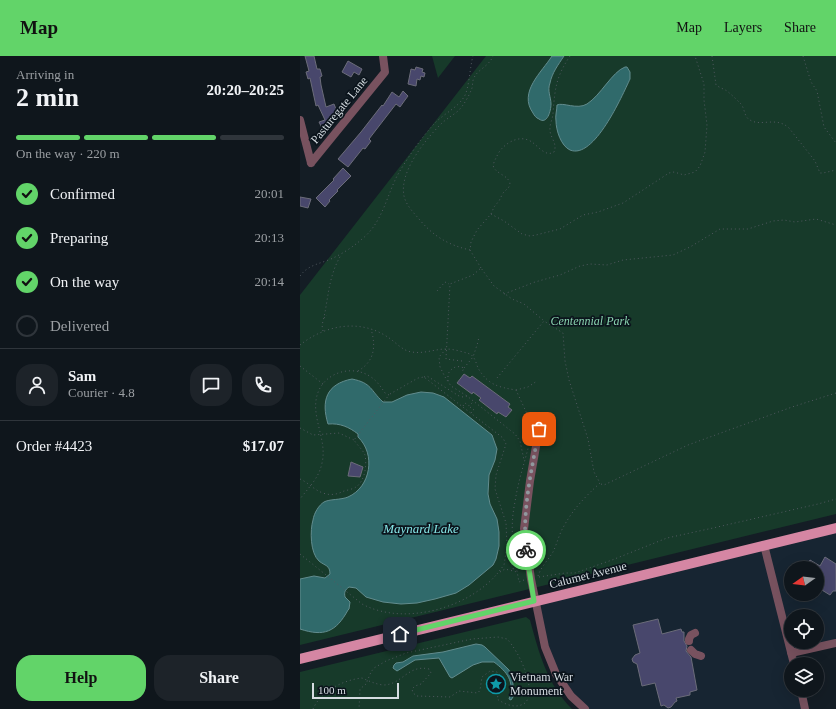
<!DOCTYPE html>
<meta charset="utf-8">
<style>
:root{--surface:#0f161c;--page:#1d2329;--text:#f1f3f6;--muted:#9b9fa3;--line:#2f353b;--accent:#62d469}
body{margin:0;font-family:"Times New Roman",serif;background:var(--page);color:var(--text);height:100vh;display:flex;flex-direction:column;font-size:15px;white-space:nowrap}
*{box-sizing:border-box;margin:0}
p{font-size:13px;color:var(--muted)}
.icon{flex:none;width:22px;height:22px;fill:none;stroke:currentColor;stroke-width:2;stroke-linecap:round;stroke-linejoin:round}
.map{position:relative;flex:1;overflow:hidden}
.drawer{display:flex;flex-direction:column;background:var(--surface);width:300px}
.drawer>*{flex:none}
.needle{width:26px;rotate:256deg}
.tools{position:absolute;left:484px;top:505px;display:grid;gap:8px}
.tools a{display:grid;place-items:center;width:40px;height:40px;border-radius:50%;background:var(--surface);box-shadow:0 4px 16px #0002,0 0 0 1px var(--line);font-size:20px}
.scale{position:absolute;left:12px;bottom:10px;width:87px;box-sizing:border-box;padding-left:4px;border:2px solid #d5dce1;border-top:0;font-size:11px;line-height:14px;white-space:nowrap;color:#d5dce1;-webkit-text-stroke:3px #0b141c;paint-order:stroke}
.pin{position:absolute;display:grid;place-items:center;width:34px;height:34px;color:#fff;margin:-17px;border-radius:8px;box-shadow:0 2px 6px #0006}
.courier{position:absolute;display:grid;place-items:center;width:40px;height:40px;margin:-20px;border:3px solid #62d469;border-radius:50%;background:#fff;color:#222;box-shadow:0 1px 5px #0007}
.headline em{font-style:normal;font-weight:600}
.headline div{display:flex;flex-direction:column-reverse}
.headline{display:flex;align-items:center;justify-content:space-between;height:68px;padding:0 16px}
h1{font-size:26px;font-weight:600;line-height:30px}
.bar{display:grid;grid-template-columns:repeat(4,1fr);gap:6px 4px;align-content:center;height:48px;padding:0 16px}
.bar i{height:5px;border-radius:3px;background:var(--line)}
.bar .active{background:var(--accent)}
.bar p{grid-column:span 4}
.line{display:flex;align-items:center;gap:10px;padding:0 16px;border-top:1px solid var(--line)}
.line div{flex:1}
.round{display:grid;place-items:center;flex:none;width:42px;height:42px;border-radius:16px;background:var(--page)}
ol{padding:0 16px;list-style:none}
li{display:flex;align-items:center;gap:12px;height:44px}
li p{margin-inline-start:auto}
li .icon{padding:4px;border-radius:50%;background:var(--accent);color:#111;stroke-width:4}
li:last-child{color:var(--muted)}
li i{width:22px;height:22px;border:2px solid var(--line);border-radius:50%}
.primary-button{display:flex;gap:8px;margin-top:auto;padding:8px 16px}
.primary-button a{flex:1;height:46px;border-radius:16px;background:var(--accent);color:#111;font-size:16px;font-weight:600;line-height:46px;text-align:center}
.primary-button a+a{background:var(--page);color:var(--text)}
header{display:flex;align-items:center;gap:24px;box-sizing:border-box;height:56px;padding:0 20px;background:var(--accent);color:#111}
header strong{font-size:19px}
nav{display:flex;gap:22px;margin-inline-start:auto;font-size:14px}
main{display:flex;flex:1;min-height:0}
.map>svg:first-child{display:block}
</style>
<header>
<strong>Map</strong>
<nav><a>Map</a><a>Layers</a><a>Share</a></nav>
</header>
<main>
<section class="drawer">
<div class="headline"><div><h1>2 min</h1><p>Arriving in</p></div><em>20:20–20:25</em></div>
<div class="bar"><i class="active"></i><i class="active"></i><i class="active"></i><i></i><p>On the way · 220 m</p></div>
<ol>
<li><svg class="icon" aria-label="check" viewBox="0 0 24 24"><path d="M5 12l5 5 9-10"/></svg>Confirmed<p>20:01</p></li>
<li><svg class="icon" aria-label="check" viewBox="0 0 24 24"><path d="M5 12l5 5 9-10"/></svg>Preparing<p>20:13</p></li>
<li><svg class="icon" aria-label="check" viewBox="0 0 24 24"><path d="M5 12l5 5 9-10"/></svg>On the way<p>20:14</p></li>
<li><i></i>Delivered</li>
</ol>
<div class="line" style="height:72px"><a class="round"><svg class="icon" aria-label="person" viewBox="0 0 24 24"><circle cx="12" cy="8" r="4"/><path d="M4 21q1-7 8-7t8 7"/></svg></a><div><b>Sam</b><p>Courier · 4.8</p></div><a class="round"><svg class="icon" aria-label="chat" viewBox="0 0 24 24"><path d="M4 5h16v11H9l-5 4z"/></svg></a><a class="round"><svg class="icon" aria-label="phone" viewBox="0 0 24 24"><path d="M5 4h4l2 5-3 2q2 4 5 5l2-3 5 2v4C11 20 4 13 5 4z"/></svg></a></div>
<div class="line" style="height:52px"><div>Order #4423</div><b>$17.07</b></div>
<div class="primary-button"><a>Help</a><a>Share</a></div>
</section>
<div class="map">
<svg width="536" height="653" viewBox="0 0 536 653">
<rect width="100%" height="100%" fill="#141d25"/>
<path fill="#172532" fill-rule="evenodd" d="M536,473v113l-44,11 -27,-107zM491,512h26v26h-26zM491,560h26v26h-26z
M463,492l28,116v26h8l5,19h-217l-31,-36 -20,-71z"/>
<path fill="#173a2a" d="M132,0h23l-17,22z
M186,0h350v458l-536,131v-350z
M226,561l4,3c9,33 17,64 42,89h-272v-37z"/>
<path fill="#306a6b" stroke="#628c8e" d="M252,0h12c-6,9 -12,17 -14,27 -3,8 1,14 1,21 0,7 -4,21 -12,15 -3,-1 -5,-4 -6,-6 -15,-21 9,-41 19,-57z
M325,11h2l3,5v7c-8,17 -36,81 -60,71 -9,-4 -14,-20 -14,-29 -1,-5 1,-11 1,-16 6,-3 20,5 30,-1 14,-9 25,-32 38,-37z
M52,323c20,4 18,11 31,23h9l15,-7 14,-3 12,1 11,4 48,38 5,14 -2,11 -6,15 -1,19 2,10 7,15 2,13v14l-3,13 -3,6 -24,20 -13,8 -21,6 -18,4 -16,1 -18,-2 -17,-5 -10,-9 -7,-1c-4,3 -5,5 -4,10l5,5 -1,7 -1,1c-12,22 -24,27 -48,19v-50l14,-3 11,2 5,-4c0,-9 -5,-8 -11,-13 -9,-8 -9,-31 -6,-41 1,-7 6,-15 11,-18 5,-3 17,-2 24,-5 23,-10 28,-43 10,-60v-3c-9,-7 -18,-11 -30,-10 -7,-23 -2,-40 24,-45z
M176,588l6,1 3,2 23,22 4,5 1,11v12l-2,3 -2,-1c6,-18 -2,-27 -15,-37h-12l-9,3 -21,13 -2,-1 -11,-19 -24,2 -18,11 -4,-3 1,-3 2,-2 7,-1 10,-6 30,-4z"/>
<path fill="#48476c" stroke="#6b6c79" d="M5,0h9l3,13h3l2,7 -2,1 1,8 5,22 8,-3 4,10 -3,2 1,3 -9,4 1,2 -6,3 -3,-6 6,-2 -7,-15 -2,1 -6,-28 -2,1 -2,-7 3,-1z
M48,5l14,8 -3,6 -5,-3 -3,5 -9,-5z
M116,11l7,2 -1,3 3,1 -1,4 -3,-1 -1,4 -3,-1 -1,7 -8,-2 3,-15 4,1z
M103,35l5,5 -3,4 -5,7 -4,-3 -27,35 2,2 -6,8 -2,-1 -15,19 -10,-8 23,-27 21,-27 1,1 9,-14 7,5z
M43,112l8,8 -14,14 1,1 -9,9 1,1 -5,6 -9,-9 18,-18 -1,-1z
M0,141l11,2 -3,9 -8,-2z
M164,318l6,4 2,-2 38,28 -2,3 4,3 -6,7 -8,-5 -1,2 -18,-14 2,-2 -8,-6 -1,2 -15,-11z
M51,406l12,5 -3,10 -12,-1z
M525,501l11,7v27h-3l-3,4 -13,-8v-19h-12l5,-8 10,6z
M358,563l4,15 19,-5 1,3h2v9l3,5 -1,5 5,6 6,33 -7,2v3l-14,3 1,3 -2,1 -4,5 -3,1 -4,-3 -3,1 -6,-23 -13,3 -5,-22 -4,-2 -1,-3 3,-4 5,-2 -7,-28z"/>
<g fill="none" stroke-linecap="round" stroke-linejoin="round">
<path stroke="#515960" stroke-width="1" stroke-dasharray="1 3" stroke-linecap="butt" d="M412,0l4,29c4,3 8,4 11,6 5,4 10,9 14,13 4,5 3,13 9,16 11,7 26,-4 39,8l26,33 5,12h3l13,-3
M503,0l8,26 6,9 7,36 12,16
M191,158l13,7 18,13 8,2 6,-1 24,-6 23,-14 15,-3 25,-9 46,-30 5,-1 10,3 11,-3 5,-6 5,-14 2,-27 -3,-25v-16l-9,-28
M170,194c-22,-5 -37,-14 -51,-31 -6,-7 -13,-14 -15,-23 -5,-24 21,-56 37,-72 5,-5 11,-8 17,-13 6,-6 11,-15 14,-23 1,-4 0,-8 3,-12 4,-7 14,-10 18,-20
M181,212l-11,-18 1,-8 6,-12 14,-16 3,-7 5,-6 4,-8 6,-6 1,-4c-3,-8 -11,-8 -16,-15 -2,-3 1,-8 3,-12 4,-10 19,-21 31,-16 9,3 16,18 26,12 4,-9 -5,-15 -4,-24 0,-5 3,-10 3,-15 2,-25 3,-36 17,-57
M0,220c8,-11 19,-12 31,-17 11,-5 22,-12 31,-20 20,-16 24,-41 35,-63 9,-16 26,-41 39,-54 9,-9 21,-14 28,-25 5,-7 6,-31 9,-41
M137,235l8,-9 4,2
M204,238l31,-12 25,-7 20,-9 10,-2 17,1 16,-5 50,-5 17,-8 30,-18h28l25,-8 11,-1 11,2 21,-3 20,6
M24,262l3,-3
M23,275l-1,-6c7,-25 5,-46 19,-70
M0,289c25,-20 59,-26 86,-9 9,5 16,15 26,16 12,2 23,-3 34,-3 8,0 17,3 24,5 5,3 6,9 8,14 10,17 20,19 38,22l12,26 2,20
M146,293l-7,8 1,10 5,10 6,9 16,10 48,38 5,7 4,19
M162,305l-16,-2 4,-75 23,-9 8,-7 13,18 18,13 12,5 19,16
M0,310l23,18
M164,312l9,-11 5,-15 1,-6
M58,315c17,-10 18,-25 13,-42
M124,321l3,-1 32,20 4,1 4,-1
M197,322l47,-57 19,12 2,28 4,19 19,59 6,33 6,11c-14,13 -27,26 -36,43 -5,8 -7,18 -11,26 -5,8 -12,15 -15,24
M148,325v-7c4,-7 9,-9 16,-6l-2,4
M216,334l12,-3 9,-6
M90,338l28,-16 6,-1 79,61 3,6 -10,31 -1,14 11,34 1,23 -3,19 -7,9
M163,350l2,-3 4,3 4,-4
M170,351l4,3 -3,3
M0,372l13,7 26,-2 15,7
M0,423c9,4 14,11 23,14 8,3 15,1 21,-2 4,-1 9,-2 12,-4 9,-6 11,-22 9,-32 -2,-5 -8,-10 -11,-15l35,-45 -4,-2c-4,-6 -8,-12 -14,-16 -17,-12 -43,-6 -52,13 -11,24 9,48 3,73 -3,15 -13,24 -22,36
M301,428l3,1 84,-40 104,-38 44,-14
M208,497l6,18
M0,498l62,50c41,22 105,5 135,-30
M200,516l5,-3 12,3
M239,521l26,-4h10l37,-13 55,-22 46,-10 105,-24 18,-5
M224,524l-5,2c-5,-27 -10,-53 -4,-80 3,-20 9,-38 14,-57
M13,653c8,-18 30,-29 49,-31 7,3 13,6 21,7 19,0 25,-21 46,-16l2,4 -10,11 -6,2 -3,3 1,4 4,3 33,1 9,-6 19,2 2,-3 2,-13 8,-6 7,1 6,6 -6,21c9,6 19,10 28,4 13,-13 -7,-53 -18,-64l-9,-2 -26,2 -66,14 -20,8 -12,7 -3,4 -5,12 -6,5 -1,20"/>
<path stroke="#78525f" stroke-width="8" d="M0,64l11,43
M11,107l74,-91 -2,-16
M239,373l-9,52 -6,48 7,50 14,68 11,27 15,22 14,13
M464,489l30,119
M389,585v-2l2,-4 4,-2
M391,594l4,4 6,2
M491,597l45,-10
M501,634l4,19"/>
<path stroke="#d586a3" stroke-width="10" d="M0,603l536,-131"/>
</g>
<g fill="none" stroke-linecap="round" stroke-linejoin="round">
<path stroke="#91999f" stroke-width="4" stroke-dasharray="0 7.2" d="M226,494c-4,-41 6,-81 13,-121"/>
<path stroke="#62d469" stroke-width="5" d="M100,578l134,-33 -8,-51"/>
</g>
<defs>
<symbol id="sight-ring" viewBox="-11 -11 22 22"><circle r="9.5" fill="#0b141c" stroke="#0f9aa8" stroke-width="1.5"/><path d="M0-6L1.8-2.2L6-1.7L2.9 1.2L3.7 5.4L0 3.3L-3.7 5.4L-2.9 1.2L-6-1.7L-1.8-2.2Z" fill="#0f9aa8"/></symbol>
</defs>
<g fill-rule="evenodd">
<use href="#sight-ring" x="185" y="617" width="22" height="22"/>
</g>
<g text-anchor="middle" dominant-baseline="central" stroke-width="3.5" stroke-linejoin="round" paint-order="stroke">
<g font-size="12" fill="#d5dce1" stroke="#0b141c">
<text transform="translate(39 54) rotate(-51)">Pasturegate Lane</text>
<text transform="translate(288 519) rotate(-14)">Calumet Avenue</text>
</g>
<g font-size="12" font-style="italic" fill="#8bd5b1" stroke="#0b141c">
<text x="290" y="265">Centennial Park</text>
</g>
<g font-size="12" fill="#d5dce1" stroke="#0b141c" text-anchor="start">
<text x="210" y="621">Vietnam War<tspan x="210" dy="14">Monument</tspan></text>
</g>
<g font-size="13" font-style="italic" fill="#85e4e5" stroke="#0b141c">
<text x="121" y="472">Maynard Lake</text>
</g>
</g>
</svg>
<div class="tools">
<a><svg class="needle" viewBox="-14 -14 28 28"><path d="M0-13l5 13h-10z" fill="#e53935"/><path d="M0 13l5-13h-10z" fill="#9b9fa3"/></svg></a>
<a><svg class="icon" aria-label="locate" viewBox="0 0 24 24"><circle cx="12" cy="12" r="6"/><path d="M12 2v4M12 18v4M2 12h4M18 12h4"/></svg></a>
<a><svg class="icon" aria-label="layers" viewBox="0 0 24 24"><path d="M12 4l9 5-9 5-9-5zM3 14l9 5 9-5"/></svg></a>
</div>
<div class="scale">100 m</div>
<div class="pin" style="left:239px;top:373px;background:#ea580c"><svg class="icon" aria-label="bag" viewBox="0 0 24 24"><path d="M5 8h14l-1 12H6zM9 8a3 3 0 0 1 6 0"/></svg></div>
<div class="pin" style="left:100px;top:578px;background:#1f2937"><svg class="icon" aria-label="home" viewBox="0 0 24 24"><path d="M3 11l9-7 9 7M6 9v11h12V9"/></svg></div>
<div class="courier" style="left:226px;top:494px"><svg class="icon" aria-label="bike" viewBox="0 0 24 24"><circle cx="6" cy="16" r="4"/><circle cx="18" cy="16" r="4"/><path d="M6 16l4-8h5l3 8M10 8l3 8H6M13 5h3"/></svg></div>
</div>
</main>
